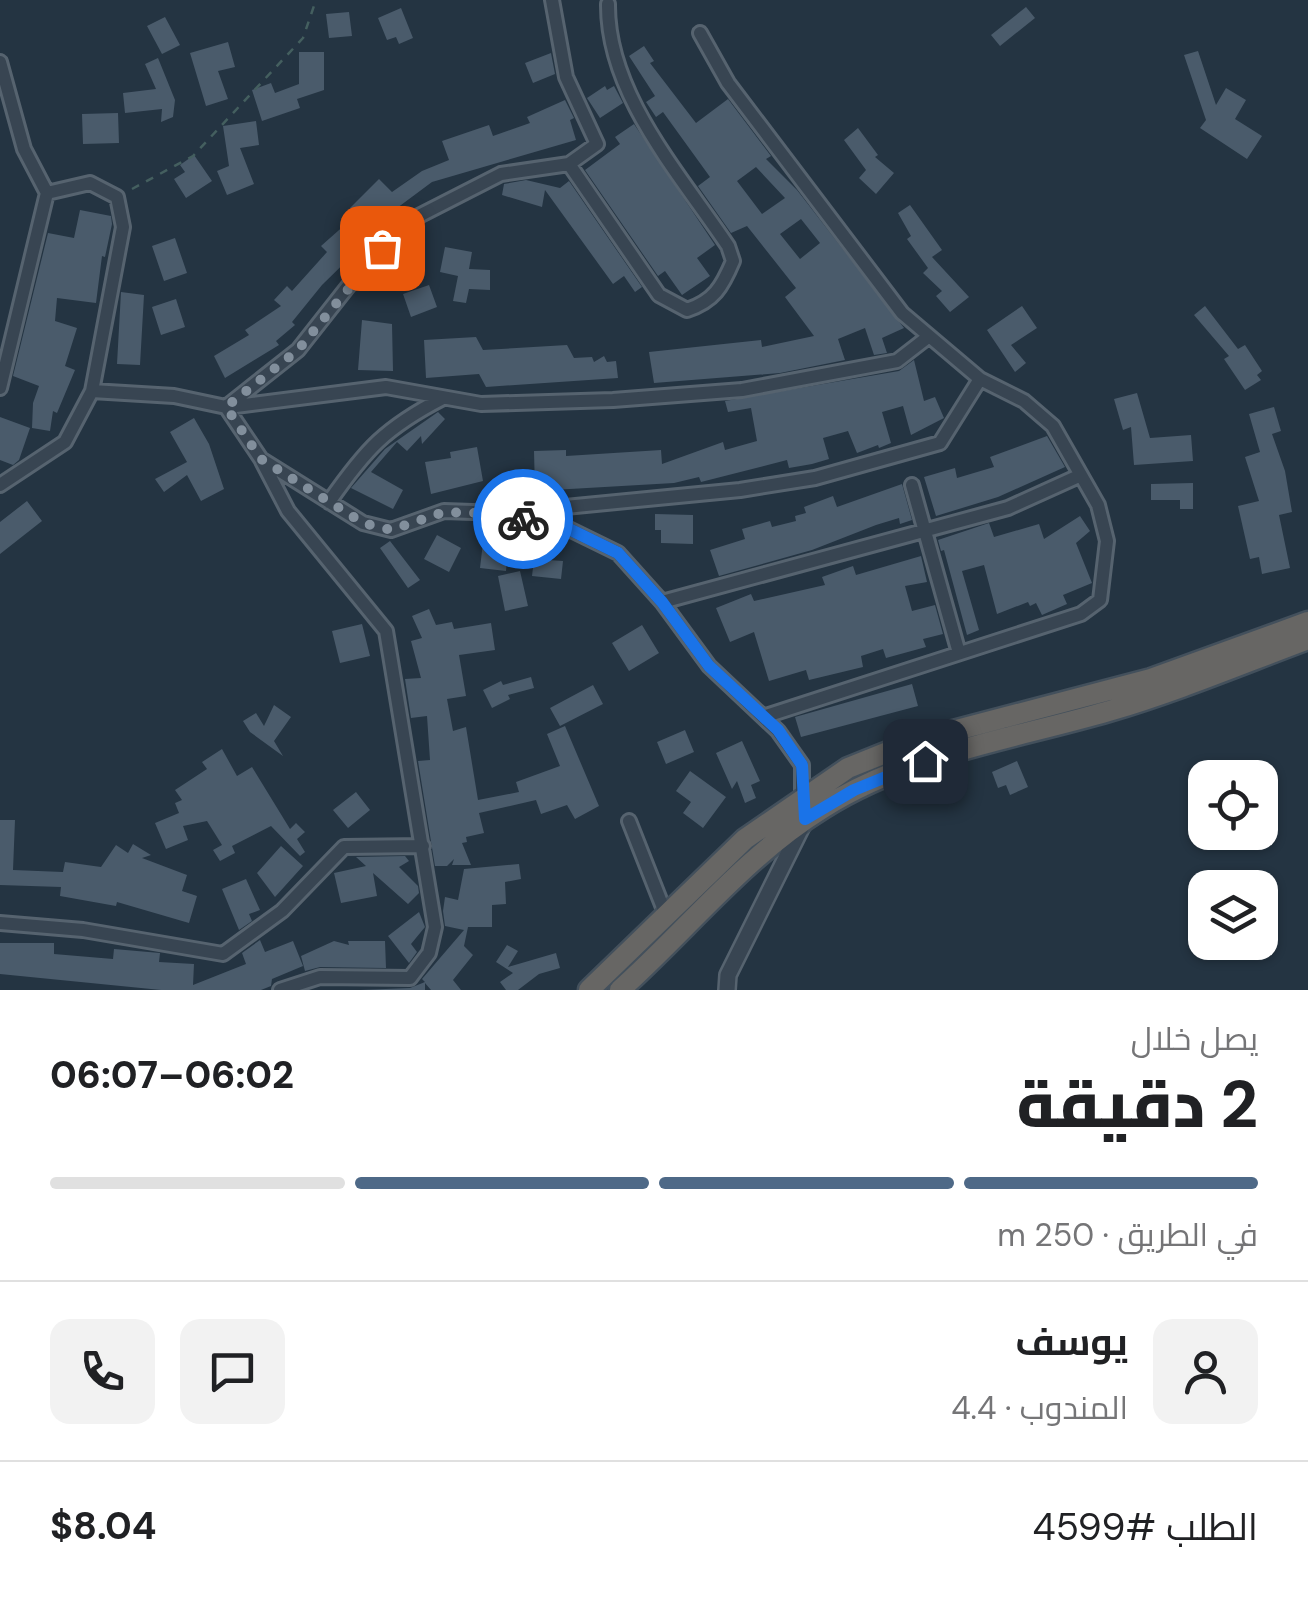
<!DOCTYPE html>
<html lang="ar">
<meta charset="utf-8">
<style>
:root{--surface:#fff;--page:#f2f2f2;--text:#202124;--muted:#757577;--line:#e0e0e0;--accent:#4e6987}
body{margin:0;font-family:"DM Sans",Cairo,sans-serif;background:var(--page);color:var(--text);direction:rtl;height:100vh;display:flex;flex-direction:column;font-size:38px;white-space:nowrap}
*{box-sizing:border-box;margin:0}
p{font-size:32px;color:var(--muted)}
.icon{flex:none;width:55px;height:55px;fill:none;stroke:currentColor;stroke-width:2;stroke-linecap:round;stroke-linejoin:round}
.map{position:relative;height:990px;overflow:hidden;direction:ltr}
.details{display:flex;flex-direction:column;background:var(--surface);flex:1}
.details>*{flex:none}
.fabs{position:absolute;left:1188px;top:760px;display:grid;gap:20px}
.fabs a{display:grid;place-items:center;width:90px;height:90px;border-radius:20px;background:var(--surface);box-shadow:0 2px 8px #0004;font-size:50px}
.pin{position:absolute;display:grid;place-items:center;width:85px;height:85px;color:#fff;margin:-42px;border-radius:20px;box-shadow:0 5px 15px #0006}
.courier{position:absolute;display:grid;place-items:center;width:100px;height:100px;margin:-50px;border:8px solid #1a73e8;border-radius:50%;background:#fff;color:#222;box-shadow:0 2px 12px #0007}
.headline em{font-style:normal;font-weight:800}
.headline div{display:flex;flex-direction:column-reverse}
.headline{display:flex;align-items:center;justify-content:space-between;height:170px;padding:0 50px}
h1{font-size:65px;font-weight:800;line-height:75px}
.bar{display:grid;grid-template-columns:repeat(4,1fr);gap:15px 10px;align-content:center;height:120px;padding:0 50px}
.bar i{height:12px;border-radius:8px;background:var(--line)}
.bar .on{background:var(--accent)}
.bar p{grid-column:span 4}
.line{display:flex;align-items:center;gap:25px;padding:0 50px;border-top:2px solid var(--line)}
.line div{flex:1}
.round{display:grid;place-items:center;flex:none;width:105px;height:105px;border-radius:20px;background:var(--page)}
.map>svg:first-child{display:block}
</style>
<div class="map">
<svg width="1308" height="990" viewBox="0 0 1308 990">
<rect width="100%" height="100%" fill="#243442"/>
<path fill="#4a5b6b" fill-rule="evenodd" d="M1026,7l9,11 -35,28 -9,-11z
M401,8l12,30 -14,6 -3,-7 -9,3 -9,-22z
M349,12l3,24 -23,2 -3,-24z
M165,17l15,28 -18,9 -15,-28z
M228,42l7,25 -17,4 10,28 -22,7 -16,-53z
M644,46l10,15 -4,2 46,60 32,-24 43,57 -5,3 31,31 107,138 -22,10 5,15 -13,2 -9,-27 -27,11 7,21 -65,13 -126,10 -5,-31 112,-12 1,7 52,-11 -29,-39 11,-9 -49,-62 -16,7 -33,-47 12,-9 -47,-65 -7,5 -10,-15 9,-6 -26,-40zM756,167l29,31 -23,16 -25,-33zM801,219l19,24 -20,16 -20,-25z
M1198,51l18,54 10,-17 20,12 -11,19 27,17 -15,23 -47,-31 6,-8 -22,-65z
M299,52h25v38l-27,9 3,9 -38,13 -10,-31 19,-7 4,10 24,-9z
M551,53l4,21 -22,9 -8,-20z
M158,58l17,42 -2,17 -12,5 1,-13 -37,4 -2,-20 33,-4 -11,-25z
M605,86l2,4 7,-4 9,17 -23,15 -13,-20z
M565,100l9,18 -4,2 6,20 -144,42 -35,26 5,6 -8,8 -6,-6 -19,18 2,3 -49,48 -30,37 3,3 -19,16 3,4 -54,33 -11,-22 35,-21 -4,-5 36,-24 -7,-6 13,-14 5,5 35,-39 -6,-6 35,-31 -6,-7 29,-29 13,13 30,-21 27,-11 -7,-19 47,-16 4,11 37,-13 -3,-6z
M118,113l1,30 -36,1 -1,-30z
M256,121l3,24 -19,3 14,36 -27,11 -10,-24 12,-5 -6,-40z
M634,124l81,121 -18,13 13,18 -28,19 -17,-24 -7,5 -73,-106 35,-26 -5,-7z
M858,128l20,27 -3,2 19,16 -18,21 -17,-16 7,-8 -22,-30z
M194,155l18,26 -26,17 -12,-19 11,-7 -5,-7z
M526,180l34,8 9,-7 73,106 -7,5 -11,-16 -11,8 -68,-94 -3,17 -40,-12 2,-11z
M910,205l32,45 -10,7 37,40 -19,15 -14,-16 6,-5 -19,-18 5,-5 -21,-29 4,-3 -13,-23z
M80,210l31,6 1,8 -7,33 -3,-1 -6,47 -39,-5 -2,23 22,7 -12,38 10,4 -18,43 -4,-2 -3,20 -18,-3 1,-25 6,-17 -26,-10 35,-143 26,5z
M175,238l12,35 -23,8 -12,-35z
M445,247l27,5 -3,17 21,1v20l-21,-1 -3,14 -13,-2 5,-25 -18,-4z
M429,285l8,22 -26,10 -8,-23z
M121,292l23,3 -4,70 -23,-1z
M176,299l9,28 -24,8 -9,-28z
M1022,306l15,22 -26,17 15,18 -11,9 -28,-42z
M1205,306l33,43 7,-4 17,26 -5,4 4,5 -16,10 -21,-31 5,-3 -35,-41z
M362,320l30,4 1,47 -35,-1z
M476,337l7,13 84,-5 7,13 18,-1 2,5 10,-6 3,6 9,-1 2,17 -132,9 -7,-13 -53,4 -2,-38z
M914,360l10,41 11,-4 9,21 -33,17 -8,-29 -21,6 9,31 -12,5 -1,-3 -21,8 -9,-22 -25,7 6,21 -17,5 -23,4 -2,-8 -86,22 -2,-5 -25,6 -139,8 -1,-40 32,-1v6l95,-6 1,14 61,-22 2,8 32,-9 -6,-33 -23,4 -3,-11 174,-30z
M1137,393l13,45 41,-3 2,26 -59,4 -3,-38 -8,3 -9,-31z
M1274,407l7,24 -9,3 13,37 7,41 -13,3 11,53 -28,6 -3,-17 -9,2 -12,-53 21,-5 -14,-44 15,-5 -11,-38z
M438,412l7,7 -23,25 -1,-8 -14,15 -10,-9 -26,30 32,18 -10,19 -42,-21 34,-39z
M0,417l30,11 -11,32 -6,5 -13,-5z
M194,418l15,26 15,45 -23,12 -14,-26 -23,17 -9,-13 32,-17 -17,-30z
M1047,436l18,31 -67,30 -62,19 -12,-39 31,-9 2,10 37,-11 -4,-10z
M477,447l6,34 -52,13 -6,-32 26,-4 -1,-6z
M1193,483v26h-13v-9h-29v-16z
M902,484l10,36 -12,4 -1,-6 -23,7 -64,25 -93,26 -9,-26 35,-11 -3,-10 28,-8 2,6 24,-6 -1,-5 11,-3 -2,-6 29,-11 4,11z
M27,501l15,20 -42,33v-32z
M655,514l38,1v29l-32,-1v-13h-6z
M1080,516l10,15 -14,12 16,40 -29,12 4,9 -25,11 -6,-12 -6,3 -2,-4 -31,12 -13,-49 -22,6 17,59 -12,5 -23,-85 -3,1 -3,-11 51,-17 5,14 45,-13 5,15z
M484,534l25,3 -3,34 -26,-3z
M437,535l24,13 -12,24 -25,-13z
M390,541l30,39 -12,8 -28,-40z
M921,556l6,26 -22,4 7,25 23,-6 8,29 -20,5 3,8 -40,11 -3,-9 -22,7 2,11 -54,13 -3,-10 -37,11 -15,-49 -24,10 -14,-34 35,-14 3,7 71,-16 -3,-8 31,-11 3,9z
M534,559l29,2 -2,18 -29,-3z
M520,571l8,35 -23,5 -7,-35z
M429,609l7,16 16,-3 2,7 37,-6 4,27 -36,5 7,41 -19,3 6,32 13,-4 12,73 41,-8 -3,-10 44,-16 -13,-32 18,-8 34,80 -24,13 -8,-14 -26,9 -5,-14 -57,13 5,20 -18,4 1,5 -5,1 9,22h-19l2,-6 -7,7h-12l-17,-105 12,-1 -3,-44 -16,2 -6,-39 16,-1 -10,-37 11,-3 -10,-22z
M362,624l8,32 -30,7 -8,-32z
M642,625l17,28 -30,18 -17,-28z
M531,677l3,11 -26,7 2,4 -18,9 -9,-18 18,-9 2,4z
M912,684l6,22 -117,31 -6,-20z
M593,685l10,19 -43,22 -10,-18z
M274,705l17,12 -17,24 9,15 -33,-24 -7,-11 13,-8 8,13z
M685,730l9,22 -28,12 -9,-22z
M742,741l18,40 -9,4 5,13 -11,5 -8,-22 -5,8 -16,-36z
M222,749l15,27 15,-9 38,62 6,-6 9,9 -8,7 8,13 -5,4 -29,-30 -39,20 3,7 -15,8 -7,-11 9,-5 -15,-24 -24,5 5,14 -22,9 -11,-26 24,-10 -4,-10 7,-3 -7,-10 32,-21 -5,-7z
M1017,761l11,26 -18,8 -4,-10 -8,3 -6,-16z
M690,771l36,26 -23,31 -20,-15 8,-11 -15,-11z
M356,792l14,18 -22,18 -15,-18z
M0,820h15l-2,50 50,2 2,-10 36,5 15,-22 12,8 5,-9 18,11 -9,3 45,17 -5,16 15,5 -8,27 -72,-21 -1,4 -56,-10 1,-9 -61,-2z
M281,846l22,20 -28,31 -18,-24z
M405,856l4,5 -10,6 19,19 1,7 -11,11 -35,-31 4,23 -36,7 -7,-30 32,-7 -10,-9z
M519,864l2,15 -16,3 1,22 -14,1v22h-24l-4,19 9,9 -20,25 8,10h-30l-6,-7v7h-65l50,-2 15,-6 -3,-3 42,-49 -19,-4 -2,-15 2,-14 13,3 6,-31z
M246,879l14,31 -11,4 3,7 -13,9 -17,-41z
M419,912l6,15 -14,17 6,8 -8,11 -21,-27z
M260,940l5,12 28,-11 10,25 -31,13 -1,7 -10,4h-100l-161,-16v-31h54v11l59,5 1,-10 46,4 -1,9 35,2 -1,21 53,-21 -4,-11z
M334,941l15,4 -1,-4h37l1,27 -66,-1 -15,4 -4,-15z
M507,945l11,6 -10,16 48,-14 4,15 -21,6 -21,16h-12l-6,-8 13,-9 -17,-11z"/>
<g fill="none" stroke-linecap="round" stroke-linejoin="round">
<defs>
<path id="minor" d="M552,0l14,77 31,67 -28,20
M700,33l28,50 174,230 78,66 44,22 29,25 45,79 9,36 -7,59 -19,14 -318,103
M0,62l24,87 23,44
M0,388l47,-195 43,-10 27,14 6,30 -31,164 -27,51 -65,43
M92,391l82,5 52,11 35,52 102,64 28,7 53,-19 57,2 68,16 49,24 44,49 47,64 69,65 24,34v31
M226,407l72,-57 59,-75 50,-53 94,-48 68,-10 90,131 28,15c27,-9 35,-23 46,-49l-5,-15c-48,-72 -121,-152 -120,-242
M228,407l158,-20 95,17 132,-4 129,-10 155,-29 31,-24
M262,461l26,50 98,120 49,296 -6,26 -19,25 -90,-1 -40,13
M912,485l47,168
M329,502c37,-53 56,-74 114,-104
M514,512l226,-22 75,-12 125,-35 40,-64
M662,602l346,-94 73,-33
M629,821l37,94
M0,923l83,7 140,24 59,-43 62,-64 79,-1"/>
<path id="tertiary" d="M727,990l1,-15 76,-153"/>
<path id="trunk" d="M589,990l156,-151 103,-71 67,-27 236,-62 157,-57
M620,990c68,-61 125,-134 203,-182 85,-54 190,-69 286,-97 68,-20 132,-47 199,-72"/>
</defs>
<use href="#minor" stroke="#56636f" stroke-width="18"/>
<use href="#tertiary" stroke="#56636f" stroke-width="20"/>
<use href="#trunk" stroke="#43505c" stroke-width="25"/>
<path stroke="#445f5f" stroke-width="2.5" stroke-dasharray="8 8" stroke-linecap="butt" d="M132,189l61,-33 110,-118 13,-38"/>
<use href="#minor" stroke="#384552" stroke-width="12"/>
<use href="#tertiary" stroke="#384552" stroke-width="15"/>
<use href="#trunk" stroke="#676664" stroke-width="20"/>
</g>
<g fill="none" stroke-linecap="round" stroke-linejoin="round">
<path stroke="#828f9c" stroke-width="10" stroke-dasharray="0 18" d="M382,248l-84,102 -72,57 35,52 102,64 28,7 53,-18 58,2 21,5"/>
<path stroke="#1a73e8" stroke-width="12" d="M523,519l46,10 49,24 44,49 47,64 69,64 24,35 3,54 49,-29 71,-29"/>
</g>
</svg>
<div class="fabs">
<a><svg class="icon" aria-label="locate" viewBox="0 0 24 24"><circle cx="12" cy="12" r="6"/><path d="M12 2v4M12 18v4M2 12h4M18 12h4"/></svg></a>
<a><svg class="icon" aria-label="layers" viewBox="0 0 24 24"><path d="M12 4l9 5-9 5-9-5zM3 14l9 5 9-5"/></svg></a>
</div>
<div class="pin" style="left:382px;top:248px;background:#ea580c"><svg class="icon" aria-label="bag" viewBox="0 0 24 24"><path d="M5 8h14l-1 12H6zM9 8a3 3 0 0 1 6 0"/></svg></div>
<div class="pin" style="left:925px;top:761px;background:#1f2937"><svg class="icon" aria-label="home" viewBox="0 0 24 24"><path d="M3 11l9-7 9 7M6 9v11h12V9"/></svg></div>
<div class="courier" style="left:523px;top:519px"><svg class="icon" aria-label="bike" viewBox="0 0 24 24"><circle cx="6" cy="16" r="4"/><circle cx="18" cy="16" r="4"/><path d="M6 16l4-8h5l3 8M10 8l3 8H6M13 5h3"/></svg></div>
</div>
<section class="details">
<div class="headline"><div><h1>2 دقيقة</h1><p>يصل خلال</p></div><em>06:02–06:07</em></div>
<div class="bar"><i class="on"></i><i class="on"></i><i class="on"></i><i></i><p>في الطريق · 250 m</p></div>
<div class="line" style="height:180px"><a class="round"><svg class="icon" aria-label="person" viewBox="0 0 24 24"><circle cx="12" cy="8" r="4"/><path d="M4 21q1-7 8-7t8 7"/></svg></a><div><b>يوسف</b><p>المندوب · 4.4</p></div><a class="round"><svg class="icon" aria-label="chat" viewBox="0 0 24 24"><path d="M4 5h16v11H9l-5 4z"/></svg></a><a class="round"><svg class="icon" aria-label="phone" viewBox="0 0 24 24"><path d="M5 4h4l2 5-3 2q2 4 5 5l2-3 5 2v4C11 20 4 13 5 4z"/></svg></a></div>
<div class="line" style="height:130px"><div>الطلب #4599</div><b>$8.04</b></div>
</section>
